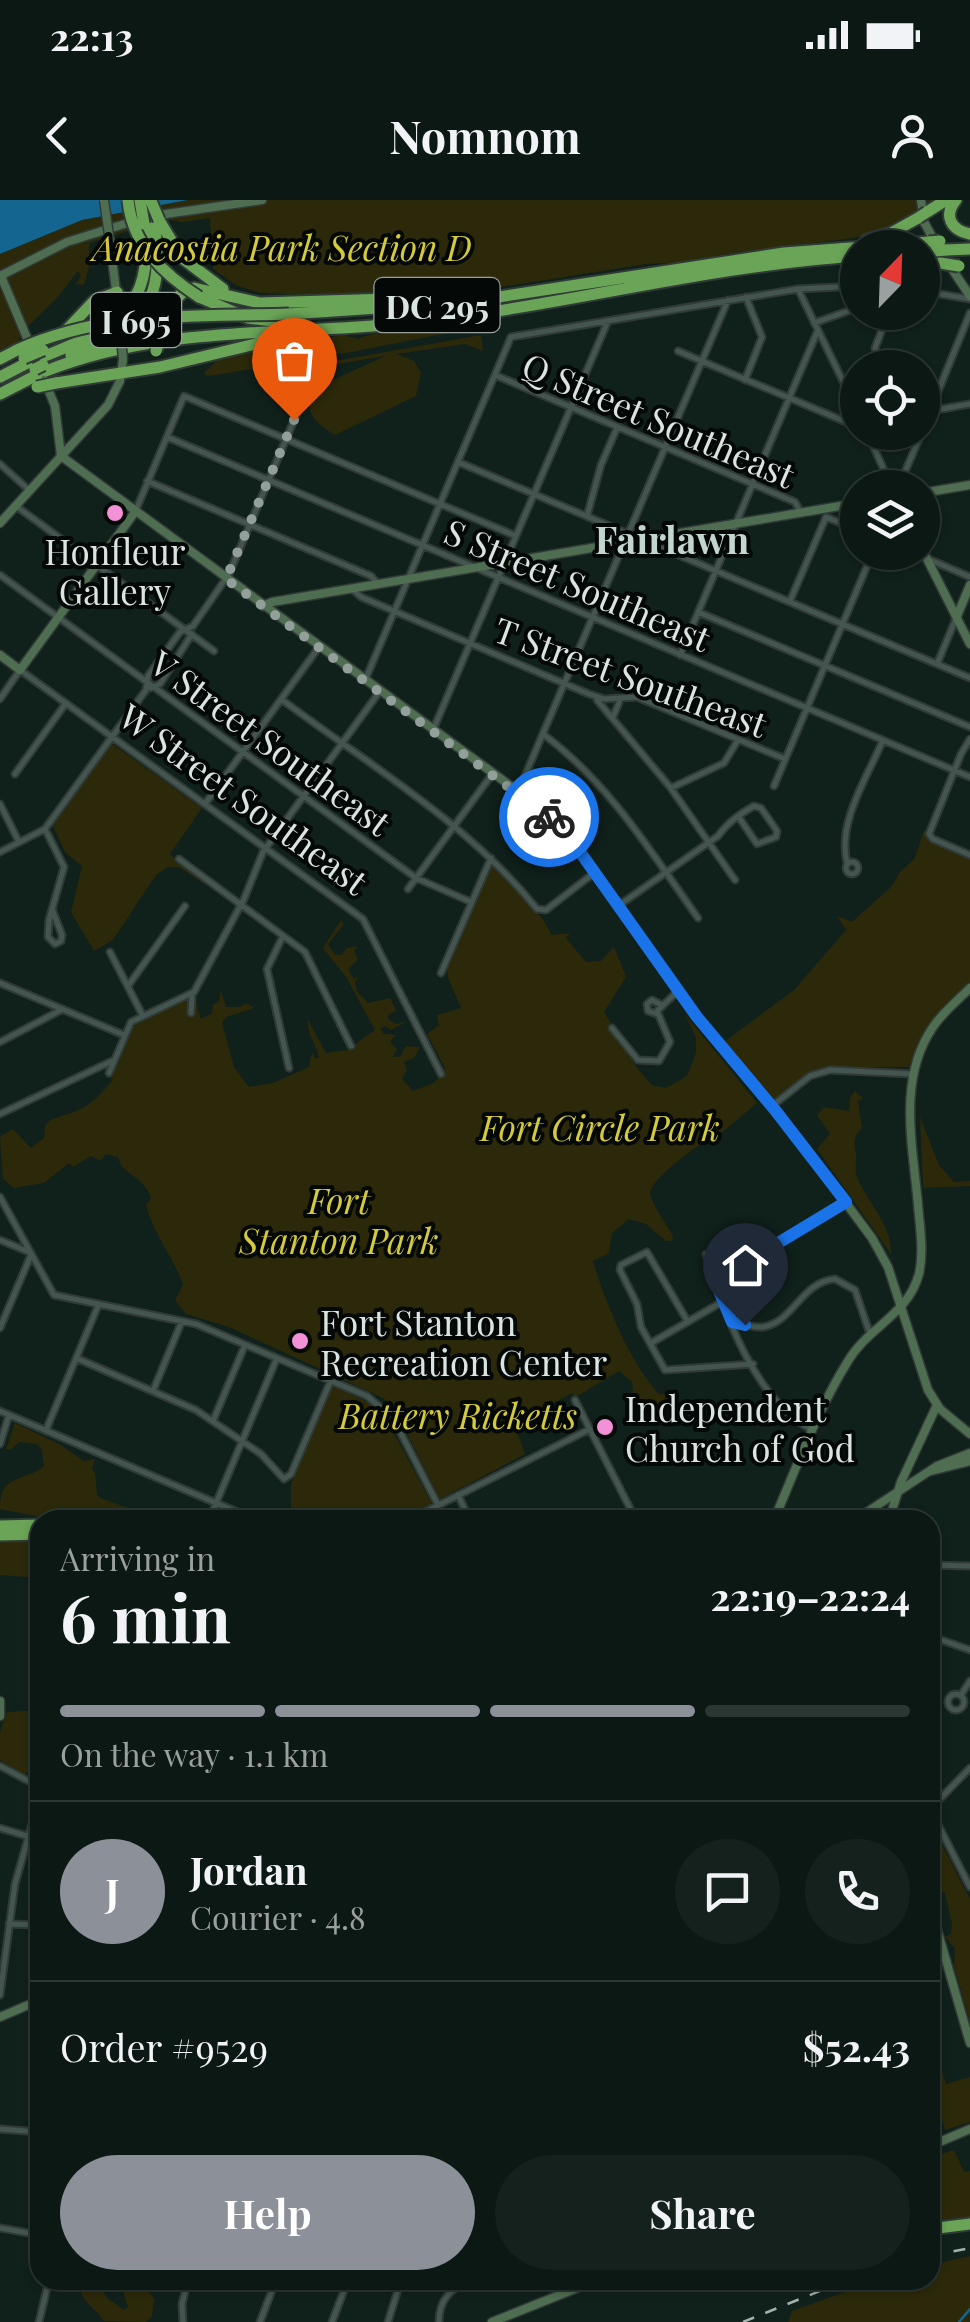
<!DOCTYPE html>
<meta charset="utf-8">
<style>
:root{--surface:#0c1814;--page:#15211d;--text:#f1f3f6;--muted:#9aa0a0;--line:#2c3734;--accent:#8c9099}
body{margin:0;font-family:"Playfair Display",serif;background:var(--page);color:var(--text);height:100vh;display:flex;flex-direction:column;font-size:38px;white-space:nowrap}
*{box-sizing:border-box;margin:0}
p{font-size:32px;color:var(--muted)}
.icon{flex:none;width:55px;height:55px;fill:none;stroke:currentColor;stroke-width:2;stroke-linecap:round;stroke-linejoin:round}
.map{position:relative;flex:1;overflow:hidden}
.side{position:absolute;left:30px;top:1310px;width:910px;height:780px;display:flex;flex-direction:column;background:var(--surface);border-radius:30px;box-shadow:0 2px 8px #0004,0 0 0 2px var(--line)}
.side>*{flex:none}
.needle{width:65px;rotate:23deg}
.controls{position:absolute;left:840px;top:30px;display:grid;gap:20px}
.controls a{display:grid;place-items:center;width:100px;height:100px;border-radius:50%;background:var(--surface);box-shadow:0 2px 8px #0004,0 0 0 2px var(--line);font-size:50px}
.pin{position:absolute;display:grid;place-items:center;width:85px;height:85px;color:#fff;margin:-102px -42px;border-radius:50% 50% 50% 0;rotate:-45deg;box-shadow:0 0 10px #0007}
.pin .icon{rotate:45deg}
.courier{position:absolute;display:grid;place-items:center;width:100px;height:100px;margin:-50px;border:8px solid #1a73e8;border-radius:50%;background:#fff;color:#222;box-shadow:0 2px 12px #0007}
.summary em{font-style:normal;font-weight:700}
.summary div{display:flex;flex-direction:column-reverse}
.summary{display:flex;align-items:center;justify-content:space-between;height:170px;padding:0 30px}
h1{font-size:65px;font-weight:700;line-height:75px}
.bar{display:grid;grid-template-columns:repeat(4,1fr);gap:15px 10px;align-content:center;height:120px;padding:0 30px}
.bar i{height:12px;border-radius:8px;background:var(--line)}
.bar .selected{background:var(--accent)}
.bar p{grid-column:span 4}
.line{display:flex;align-items:center;gap:25px;padding:0 30px;border-top:2px solid var(--line)}
.line div{flex:1}
.round{display:grid;place-items:center;flex:none;width:105px;height:105px;border-radius:52px;background:var(--page)}
.button{display:flex;gap:20px;margin-top:auto;padding:20px 30px}
.button a{flex:1;height:115px;border-radius:60px;background:var(--accent);color:#fff;font-size:40px;font-weight:700;line-height:115px;text-align:center}
.button a+a{background:var(--page);color:var(--text)}
.status{display:flex;justify-content:space-between;align-items:center;height:70px;padding:0 50px;background:var(--surface);direction:ltr}
.status svg{height:28px;fill:currentColor}
header{display:flex;justify-content:space-between;align-items:center;height:130px;padding:0 30px;background:var(--surface);font-size:45px;font-weight:700}
.map>svg:first-child{display:block}
</style>
<div class="status"><b>22:13</b><svg viewBox="0 0 49 12"><path d="M0 12V9h3v3zM5 12V6h3v6zM10 12V3h3v9zM15 12V0h3v12zM26 1h20v11H26zM47 4h2v5h-2z"/></svg></div>
<header><svg class="icon" aria-label="back" viewBox="0 0 24 24"><path d="M15 5l-7 7 7 7"/></svg>Nomnom<svg class="icon" aria-label="person" viewBox="0 0 24 24"><circle cx="12" cy="8" r="4"/><path d="M4 21q1-7 8-7t8 7"/></svg></header>
<div class="map">
<svg width="970" height="2122" viewBox="0 0 970 2122">
<rect width="100%" height="100%" fill="#10201b"/>
<path fill="#2b290a" d="M188,0h751l-62,35 -151,19 -36,8 -44,2 -170,27 -1,-3 -140,8 -75,-3 -24,-8 -23,-16 -3,-51 -28,4 -18,-3 -26,5 -9,7 -40,12v24l-5,18 -9,-1 6,-8 -3,-5 -21,27 -33,32 -8,17 -16,8v-101l82,-34z
M474,121l5,6 -138,27 -14,-2 -22,8 -89,15 -9,1 -3,-3 15,-15 53,-14 36,-2 35,-7 15,4c17,-9 39,-5 58,-8 19,-3 39,-6 58,-10z
M481,135l2,16 -18,-7 -68,10 17,7 7,12 -5,23 -81,39c-68,-40 17,-61 50,-79l-59,10 -2,-3z
M111,543l91,65 -32,46 37,32 -28,-19h-11l-12,8 -43,65 -19,11 -23,-39 11,-46 -17,-14 -12,-26z
M924,630l5,12 41,17v124c-28,32 -44,43 -61,84h-78l-23,7 -36,26 -48,-58 70,-52 52,-60 -9,-14 15,6 39,-35 9,-15 15,-14z
M492,665l50,53 10,17 18,-2 -4,5 20,24 15,-1 13,-14 12,30 -22,35 33,56 15,17 14,3 21,-12 9,-23v-16l-12,-24 73,90 -44,37 -6,-1c-12,10 -57,39 -57,55 1,8 18,33 23,42l-1,5h-6l-20,-17 -17,-5 -17,14 -3,20 -16,8c13,43 37,102 66,133l17,1 -13,11 2,9 -12,2 -19,-15 -2,-20 -13,-11 -43,26 -4,-4 -58,31 11,30 -85,45 -47,-93 -10,-8 -154,-71 -43,-13 -11,-14 8,-15c-10,-29 -29,-50 -37,-80l5,-7c-8,-24 -29,-22 -33,-41l-12,-3 -6,7 -9,-5 -18,11 -4,-4 -25,20 -30,5 -11,-9 -3,-39 1,-4 12,-7 18,19 13,-10 1,-12 5,-6c35,-12 37,-10 62,-39l-1,-6 23,-49 51,-26 10,-1 6,20 11,-6 1,-9 6,-2 2,-12 5,17h14l6,-4 8,5 -28,9 -4,6 12,44 15,20 24,-4 36,-16 3,-15 3,6h4c-2,-13 -13,-25 -11,-38l18,33 21,-3 28,-20 -29,-53 -23,-29 18,-28 3,4 -16,20 6,10 7,1 6,-7 11,-2 -4,5 4,8 -10,10 6,10 5,-3 -4,6 2,9 11,12 22,-5 6,12 -8,5 1,5 8,4 11,-3 -17,9 -6,-4 -5,3 4,5 12,1 -6,7 7,7 -4,8h7l6,-11 14,1 -6,11 -10,4 3,8 -5,9 11,12 21,-8 11,-15 -18,-34 12,-9 -2,-10 24,-7 -13,-30 -1,-9z
M855,891l8,7 -5,3 4,27c-9,8 -8,16 -6,26 1,8 -2,15 1,23 9,23 36,50 34,77l-74,-105 13,-15 -13,-19 7,-8 25,4 1,-13z
M920,917l19,48 15,17 16,-1v5l-47,2z
M335,1187l37,17 12,11 48,89 -30,16h-120l9,-12v-23l5,-14 35,-82z
M15,1223l44,21 25,17 11,-2 -3,10 3,4 2,22 3,3 62,22 -117,-2 -45,-9c0,-36 23,-26 44,-43l-2,-16 -5,-6 -18,-2 -9,8 -4,-1z
M0,1340l40,1v37l-40,-3z
M40,1510v50l-6,2 -9,13 -25,-15v-28l7,-20z
M930,1630l7,5 33,64v123l-16,-56 1,-17 -10,-12 6,-3 1,-10 -7,-31c-23,-10 -15,-42 -15,-63z
M930,1874h13l3,10 24,-7v45l-25,8 -12,-41h-3z
M954,1950l10,22 6,-1v46l-40,5v-64z
M970,2056v66h-182l4,-11 86,-31h52v-15z
M83,2080h14l10,18 17,12 4,-3 -5,-15 -4,-3 1,-5c12,-3 28,3 34,15l-2,17 -6,6 -42,-1c-9,-15 -29,-21 -21,-41z"/>
<path fill="#146691" d="M0,0h188l-106,20 -82,34z"/>
<g fill="none" stroke-linecap="round" stroke-linejoin="round">
<path stroke="#146691" stroke-width="2.5" d="M959,2122l11,-13"/>
<defs>
<path id="street" d="M798,89l60,123
M922,91l48,8
M814,123l37,-13
M678,151l180,76
M882,168l-7,-20 14,-36
M495,175l300,127 5,9
M745,180l17,-43 -16,-40
M930,211l40,-7
M922,231l48,-118
M867,232l25,56
M167,237l803,340
M458,262l512,216
M0,264l29,26
M147,281l224,95 7,8
M898,288l24,-56
M16,306l198,145
M136,310l48,-114 332,140
M587,316l14,-51 16,-37
M826,317l32,13
M912,352l58,25
M0,375l416,303 55,24
M352,389l9,8 228,97 15,5 33,-2 148,62
M790,401l36,-84
M698,412l272,115
M680,455l138,-325
M937,464l20,-48
M366,478l145,-341 287,-48 60,-3
M151,488l9,-4 32,-50
M0,499l20,-29 343,249 78,155
M281,499c88,66 186,123 256,210l9,1 48,-37
M597,500l73,87 65,93
M613,517l8,-19
M433,530l175,-409
M543,534c66,49 108,118 155,184
M970,539l-9,15 -32,80 4,5 37,16
M15,574l51,-71
M774,586l99,-234
M671,588l53,-25 14,-23
M518,592l210,-492
M0,604l19,38
M205,604l114,-157
M45,629l19,38 -15,53 -1,17 7,7 6,-3 1,-6 -10,-26
M0,652l45,-23 101,-139 2,-14 32,-44 13,-6 36,-52 71,-168
M179,659l126,93 46,94
M846 668a6 6 0 1 1 12 0a6 6 0 1 1-12 0Z
M847,663c-10,-41 20,-85 36,-123
M408,689l85,-116
M618,706l100,-70c10,-14 22,-22 36,-30l7,2 16,23 -1,6 -19,7 -19,-28
M283,736l-16,33 22,99
M110,752l33,64
M441,773l50,-115
M0,783l124,52
M128,786l57,-80
M191,813l1,-18
M657,814l-9,-3 -1,-7 5,-4 8,4
M612,828l26,32 21,1 11,-19 -13,-31 21,-20
M0,842l63,-33
M109,873l22,-51 63,-30 50,-93 19,-47 117,-161
M772,906l38,-30 20,-6 83,4
M0,914l112,-53
M0,997l54,98 142,29 171,72 26,22 45,87
M0,1040l29,12
M706,1054c19,60 48,145 106,176
M716,1081l130,-79
M732,1121c10,2 20,7 31,6 31,-5 38,-45 72,-48l20,11 15,44
M688,1122l-41,-70 -26,13 -1,5 17,34 4,23 24,43 88,-6
M0,1128l31,-73
M651,1143l71,-41
M76,1158l120,52 65,44 23,25 7,-5 40,-94
M153,1191l29,-70
M575,1200l61,120
M0,1211l256,109
M213,1221l32,-76
M46,1230l52,-124
M0,1244l9,-29
M458,1295l12,25
M209,1320l68,-162
M409,1320l181,-91
M930,1365l40,1
M930,1436l40,14
M948 1502a8 8 0 1 1 16 0a8 8 0 1 1-16 0Z
M961,1495l9,-14
M0,1566l40,21
M930,1609l40,78
M930,1609l40,-41
M0,1628l40,12
M9,1724l31,1
M0,1795l15,-111 25,-88
M0,1929l40,3
M0,2028l40,7
M39,2122l10,-42
M183,2122l-1,-18 6,-24
M260,2122l16,-42
M332,2122l16,-42
M388,2122l13,-42
M439,2122c0,-23 12,-34 33,-42"/>
<path id="secondary" d="M921,0l3,22 11,20
M152,16l110,-16
M109,35l9,71
M948,63l22,33
M0,76l67,-34 67,-21
M1,76l29,69
M39,167l16,39 6,50 462,339 50,47 124,175 102,123 73,98 16,29 40,123 12,19 30,25
M922,293l48,-8
M0,323l108,-118 12,-24 3,-22
M922,349l48,95
M263,406l9,-4 586,-99
M957,416l13,-31
M0,455l20,15 115,-158
M931,1271l39,-10
M774,1320c23,-54 43,-109 74,-159 20,-34 60,-46 71,-87 5,-22 1,-46 -1,-69 -5,-59 -21,-126 15,-178 10,-15 24,-26 37,-39
M855,1320l82,-54 33,-13
M889,1320l12,-38 36,-77
M0,1501v15
M930,1705l40,138
M0,1817l40,-17
M930,1946l40,-17
M492,2122l105,-42"/>
<path id="highway" d="M956,0c-13,16 -5,30 14,34
M927,12l19,-12
M159,20l23,38 41,31
M867,40l24,-7 27,-15
M946,50l24,-1
M922,61l18,2
M199,97l49,21 57,7
M289,114l177,-12 318,-49 145,-11
M63,134l31,-33 23,-9
M161,135l11,-32 10,-10 12,-5 66,15 162,-5
M71,155c74,-28 95,-52 83,-133
M40,158c71,-29 116,-46 104,-134
M0,159l17,-9
M46,171c123,-49 261,-34 391,-51 140,-18 279,-55 421,-64
M0,177l31,-16
M56,183l104,-16 112,-27
M0,194l37,-19
M0,1326l40,-1
M0,1335l40,-1
M930,2029l40,-5"/>
</defs>
<use href="#street" stroke="#303a36" stroke-width="9"/>
<use href="#secondary" stroke="#303a36" stroke-width="11"/>
<use href="#highway" stroke="#303a36" stroke-width="15"/>
<use href="#street" stroke="#44554f" stroke-width="5"/>
<use href="#secondary" stroke="#4f6d51" stroke-width="8"/>
<use href="#highway" stroke="#6aa457" stroke-width="11"/>
<path stroke="#a4b0ac" stroke-width="2.5" stroke-dasharray="12 12" stroke-linecap="butt" d="M930,2056l40,-8
M743,2122l104,-42"/>
<defs>
<path id="secondary-bridge" d="M104,0l5,35
M118,106l5,53"/>
<path id="highway-bridge" d="M128,0c4,44 35,74 71,97
M140,0l4,24
M151,1l8,19
M918,18l9,-6
M929,42l11,-1
M935,51l11,-1
M940,63l19,3
M17,150c88,-40 178,-33 272,-36
M156,151l5,-16
M24,158l19,-8
M35,169l8,-4
M37,187l19,-4"/>
</defs>
<use href="#secondary-bridge" stroke="#303a36" stroke-width="11" stroke-linecap="butt"/>
<use href="#highway-bridge" stroke="#303a36" stroke-width="15" stroke-linecap="butt"/>
<use href="#secondary-bridge" stroke="#4f6d51" stroke-width="8"/>
<use href="#highway-bridge" stroke="#6aa457" stroke-width="11"/>
</g>
<g fill="none" stroke-linecap="round" stroke-linejoin="round">
<path stroke="#939f9b" stroke-width="10" stroke-dasharray="0 18" d="M294,220l-68,159 323,238"/>
<path stroke="#1a73e8" stroke-width="12" d="M549,617l24,25 124,175 78,93 71,92 -131,79 17,41 13,3"/>
</g>
<g fill="#f391d6" stroke="#040807" stroke-width="4">
<circle cx="115" cy="313" r="10"/>
<circle cx="300" cy="1141" r="10"/>
<circle cx="605" cy="1227" r="10"/>
</g>
<g text-anchor="middle" dominant-baseline="central" stroke-width="8" stroke-linejoin="round" paint-order="stroke">
<g fill="#040807" stroke="#9aa29f" stroke-width="2.5">
<rect x="374.5" y="78" width="125" height="54" rx="8"/>
<rect x="91" y="93" width="90" height="54" rx="8"/>
</g>
<g font-size="32" font-weight="bold" fill="#dae4e0">
<text x="437" y="105">DC 295</text>
<text x="136" y="120">I 695</text>
</g>
<g font-size="35" font-style="italic" fill="#d5ca3c" stroke="#040807">
<text x="282" y="46">Anacostia Park Section D</text>
<text x="600" y="926">Fort Circle Park</text>
<text x="339" y="999">Fort<tspan x="339" dy="40">Stanton Park</tspan></text>
<text x="458" y="1214">Battery Ricketts</text>
</g>
<g font-size="35" fill="#dae4e0" stroke="#040807">
<text transform="translate(659 219) rotate(23)">Q Street Southeast</text>
<text transform="translate(578 384) rotate(23)">S Street Southeast</text>
<text transform="translate(631 476) rotate(20)">T Street Southeast</text>
<text transform="translate(271 542) rotate(36)">V Street Southeast</text>
<text transform="translate(244 598) rotate(36)">W Street Southeast</text>
</g>
<g font-size="35" fill="#dae4e0" stroke="#040807" text-anchor="start">
<text x="115" y="350" text-anchor="middle">Honfleur<tspan x="115" dy="40">Gallery</tspan></text>
<text x="320" y="1121">Fort Stanton<tspan x="320" dy="40">Recreation Center</tspan></text>
<text x="625" y="1207">Independent<tspan x="625" dy="40">Church of God</tspan></text>
</g>
<g font-size="38" font-weight="bold" fill="#c2d6cf" stroke="#040807">
<text x="672" y="338">Fairlawn</text>
</g>
</g>
</svg>
<div class="controls">
<a><svg class="needle" viewBox="-14 -14 28 28"><path d="M0-13l5 13h-10z" fill="#e53935"/><path d="M0 13l5-13h-10z" fill="#9aa0a0"/></svg></a>
<a><svg class="icon" aria-label="locate" viewBox="0 0 24 24"><circle cx="12" cy="12" r="6"/><path d="M12 2v4M12 18v4M2 12h4M18 12h4"/></svg></a>
<a><svg class="icon" aria-label="layers" viewBox="0 0 24 24"><path d="M12 4l9 5-9 5-9-5zM3 14l9 5 9-5"/></svg></a>
</div>
<div class="pin" style="left:294px;top:220px;background:#ea580c"><svg class="icon" aria-label="bag" viewBox="0 0 24 24"><path d="M5 8h14l-1 12H6zM9 8a3 3 0 0 1 6 0"/></svg></div>
<div class="pin" style="left:745px;top:1125px;background:#1f2937"><svg class="icon" aria-label="home" viewBox="0 0 24 24"><path d="M3 11l9-7 9 7M6 9v11h12V9"/></svg></div>
<div class="courier" style="left:549px;top:617px"><svg class="icon" aria-label="bike" viewBox="0 0 24 24"><circle cx="6" cy="16" r="4"/><circle cx="18" cy="16" r="4"/><path d="M6 16l4-8h5l3 8M10 8l3 8H6M13 5h3"/></svg></div>
<section class="side">
<div class="summary"><div><h1>6 min</h1><p>Arriving in</p></div><em>22:19–22:24</em></div>
<div class="bar"><i class="selected"></i><i class="selected"></i><i class="selected"></i><i></i><p>On the way · 1.1 km</p></div>
<div class="line" style="height:180px"><b class="round" style="background:var(--accent);color:#fff">J</b><div><b>Jordan</b><p>Courier · 4.8</p></div><a class="round"><svg class="icon" aria-label="chat" viewBox="0 0 24 24"><path d="M4 5h16v11H9l-5 4z"/></svg></a><a class="round"><svg class="icon" aria-label="phone" viewBox="0 0 24 24"><path d="M5 4h4l2 5-3 2q2 4 5 5l2-3 5 2v4C11 20 4 13 5 4z"/></svg></a></div>
<div class="line" style="height:130px"><div>Order #9529</div><b>$52.43</b></div>
<div class="button"><a>Help</a><a>Share</a></div>
</section>
</div>
